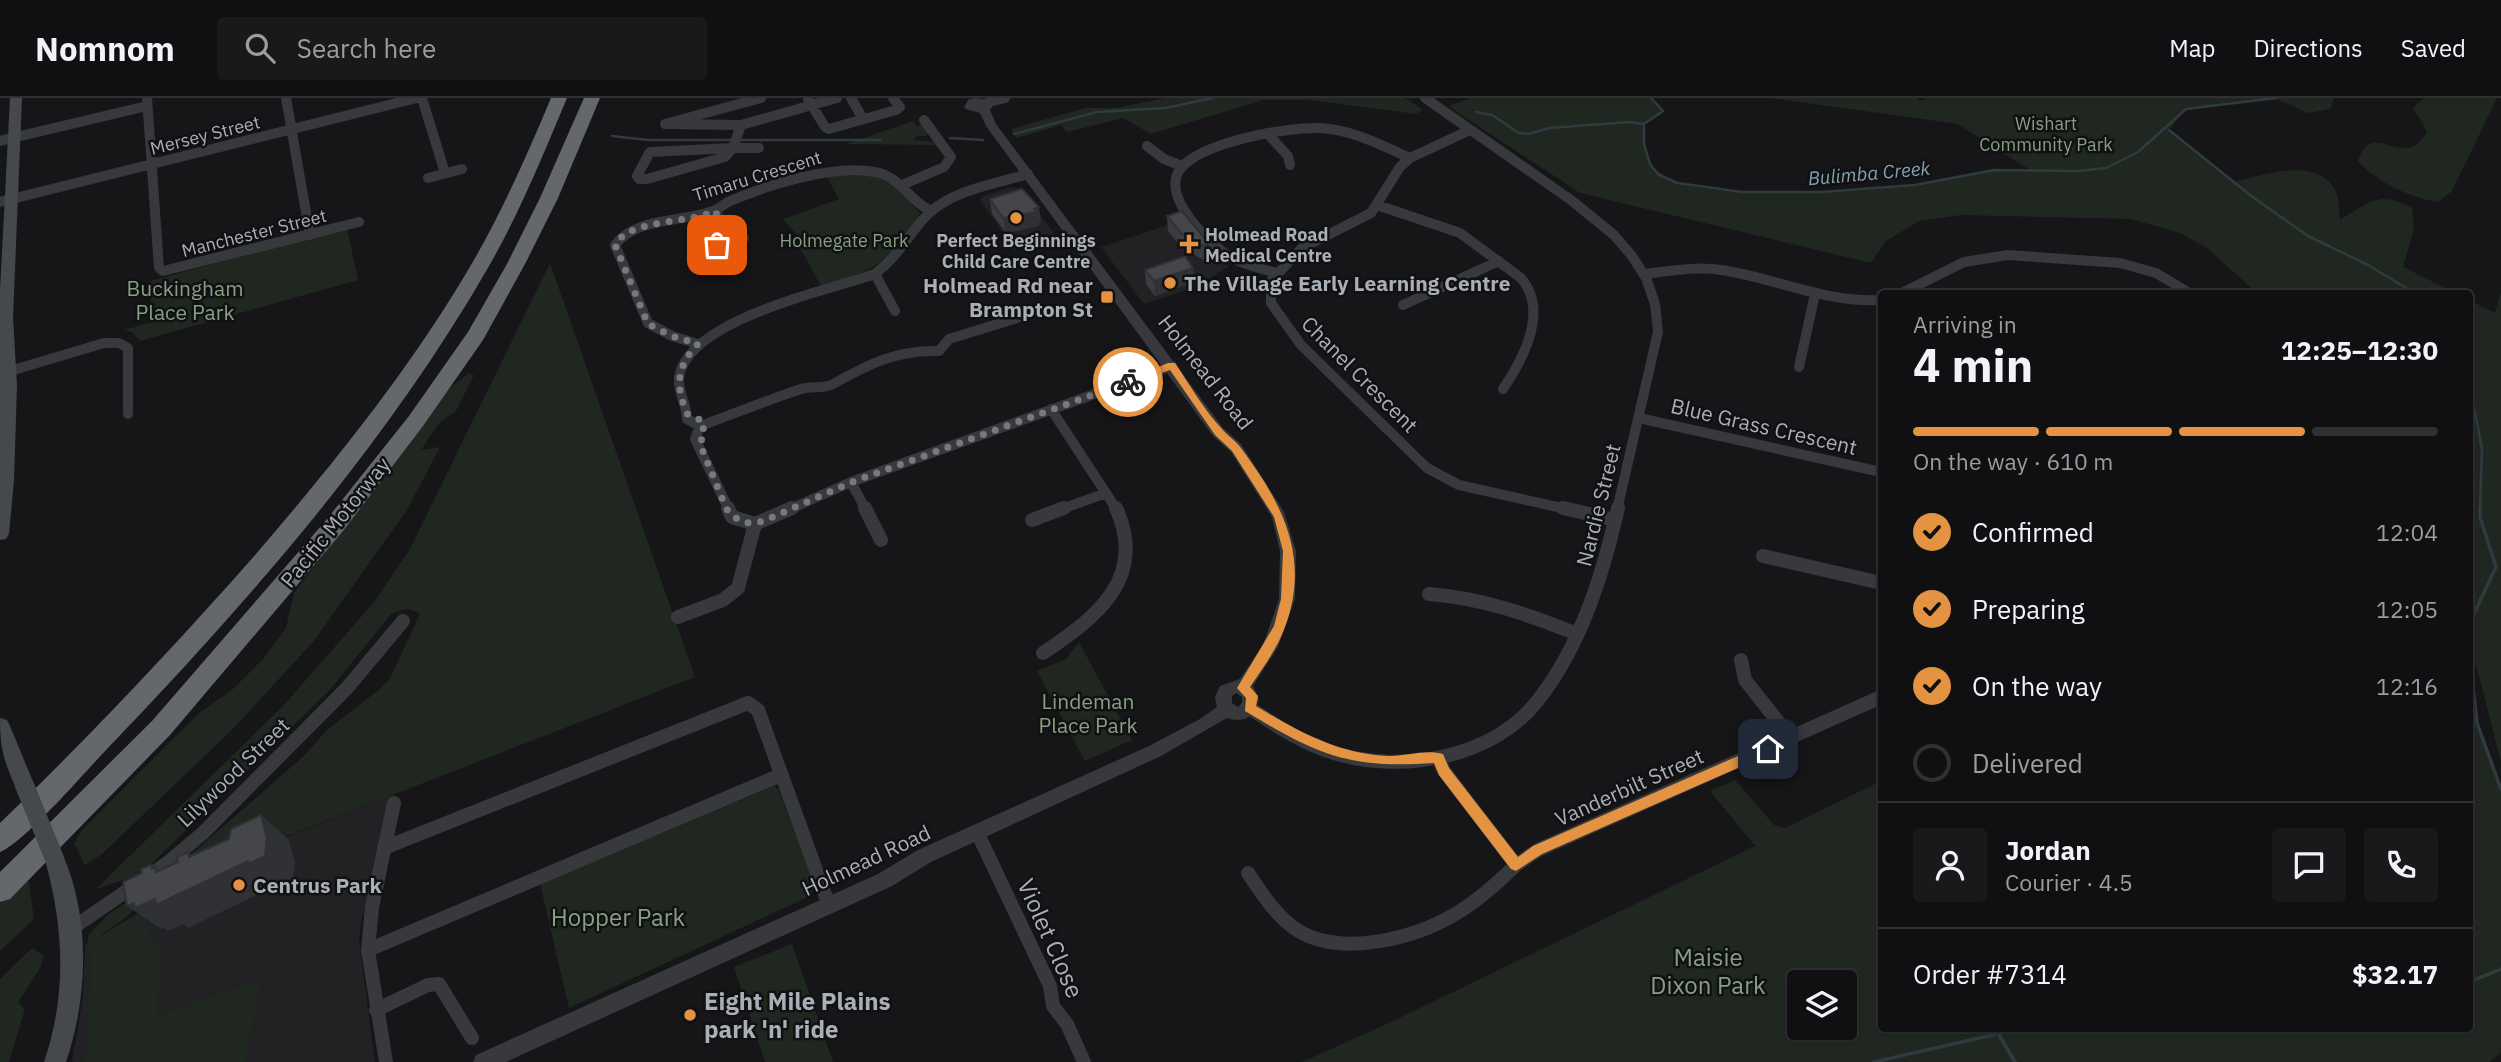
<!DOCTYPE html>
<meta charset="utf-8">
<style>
:root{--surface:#101012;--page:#19191b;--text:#f1f3f6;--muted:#9c9d9f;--line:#303032;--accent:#e39342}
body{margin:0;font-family:"IBM Plex Sans",sans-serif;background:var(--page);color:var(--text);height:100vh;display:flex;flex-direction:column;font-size:26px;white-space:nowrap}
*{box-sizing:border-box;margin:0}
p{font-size:23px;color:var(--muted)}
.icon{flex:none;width:38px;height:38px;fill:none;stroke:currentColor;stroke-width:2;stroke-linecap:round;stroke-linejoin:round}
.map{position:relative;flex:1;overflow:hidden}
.details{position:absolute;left:1878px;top:192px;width:595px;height:742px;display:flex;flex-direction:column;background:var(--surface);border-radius:7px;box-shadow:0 2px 5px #0004,0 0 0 2px var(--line)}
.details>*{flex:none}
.fabs{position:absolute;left:1787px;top:872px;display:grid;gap:14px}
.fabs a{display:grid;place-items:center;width:70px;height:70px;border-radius:7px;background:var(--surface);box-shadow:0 2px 5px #0004,0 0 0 2px var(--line);font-size:35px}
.pin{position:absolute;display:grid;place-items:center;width:60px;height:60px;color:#fff;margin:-30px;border-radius:14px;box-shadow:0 4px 10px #0006}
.courier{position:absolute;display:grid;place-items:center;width:70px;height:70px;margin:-35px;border:5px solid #e39342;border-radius:50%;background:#fff;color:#222;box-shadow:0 2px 9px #0007}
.headline em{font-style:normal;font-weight:700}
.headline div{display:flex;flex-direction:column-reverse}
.headline{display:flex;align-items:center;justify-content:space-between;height:119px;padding:0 35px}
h1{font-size:46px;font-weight:700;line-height:52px}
.bar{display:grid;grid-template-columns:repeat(4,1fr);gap:10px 7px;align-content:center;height:84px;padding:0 35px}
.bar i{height:9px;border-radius:5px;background:var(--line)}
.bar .selected{background:var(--accent)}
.bar p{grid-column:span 4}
.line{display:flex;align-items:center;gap:18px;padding:0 35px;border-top:2px solid var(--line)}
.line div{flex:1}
.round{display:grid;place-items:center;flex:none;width:74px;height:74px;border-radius:7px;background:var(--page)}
ol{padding:0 35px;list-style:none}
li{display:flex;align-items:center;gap:21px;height:77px}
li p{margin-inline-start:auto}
li .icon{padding:7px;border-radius:50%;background:var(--accent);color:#111;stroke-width:4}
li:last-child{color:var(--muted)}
li i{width:38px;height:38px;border:4px solid var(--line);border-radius:50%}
header{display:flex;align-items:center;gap:42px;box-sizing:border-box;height:98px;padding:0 35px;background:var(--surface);border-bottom:2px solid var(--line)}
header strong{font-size:33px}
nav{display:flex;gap:38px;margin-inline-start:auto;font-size:24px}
.search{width:490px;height:63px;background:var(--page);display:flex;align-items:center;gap:18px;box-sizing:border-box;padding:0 24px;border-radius:7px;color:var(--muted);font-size:26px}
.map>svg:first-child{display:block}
</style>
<header>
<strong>Nomnom</strong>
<div class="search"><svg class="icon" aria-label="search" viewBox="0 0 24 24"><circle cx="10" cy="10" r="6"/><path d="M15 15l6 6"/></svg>Search here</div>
<nav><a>Map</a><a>Directions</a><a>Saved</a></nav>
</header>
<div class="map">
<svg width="2501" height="964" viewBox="0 0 2501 964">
<rect width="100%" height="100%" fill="#161618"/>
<path fill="#222224" d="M1011,89l10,2 36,48 -42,13 -35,-50 3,-4z
M1183,122l27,34 19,12 -40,26 -2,-2 -43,14 -43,-57z
M390,698l-29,127 -2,18 16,121h-303l11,-65 2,-52 58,-35 38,-31z"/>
<path fill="#202720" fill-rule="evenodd" d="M1166,0h239l18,12 -7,4 -106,-14h-47l-112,34 -28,-16 -56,14 -6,-7 -44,13 -6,-9 75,-21h30z
M1471,0h180l12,13 -19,14c-1,16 0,38 14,49 36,29 212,18 260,11 25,-4 49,-11 74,-14 13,-2 26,0 38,-1l-72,-46 -187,-26h145l4,3 6,-3h408l-4,11 -22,4 -33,-15 -89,11 -17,21 64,52c31,-6 85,-28 103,10 3,8 3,20 4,28 30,-18 39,-30 72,-12l2,21 -11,38 54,27h-199l-51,-46 -27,-15 -49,-14 -170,-4 -42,6 -33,20 -15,22 -291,-70 -132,-87z
M2424,0h73l-45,93 -14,11c-28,-4 -61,-20 -80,-41 11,-38 37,-3 58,-16 4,-3 8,-9 11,-13l-14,-24z
M913,23l3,5 8,-2 4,9 -3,3h-9l-2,4 20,2 2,3 -90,-1z
M826,77l49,1 15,6 30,31c-24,49 -50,58 -98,75l-25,-46 4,-2 -18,-21 56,-20z
M347,130l11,52 -218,61 -8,-9 -8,-2 28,-8 -2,-41z
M550,165l145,414 -515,201 -25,14 -31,27 -22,15 -2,4 44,-27 7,29 10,3 -4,73 99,-35 4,4 -15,77h-161l4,-21 3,-87 -4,-9 2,-11 20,-20 62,-42 134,-117 22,-25 53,-41 10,-11 30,-64c-10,-7 -18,-5 -29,0l-62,77 -188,183 -45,15 188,-184 90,-103 36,-53z
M2501,194v470l-32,-125v-337l26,13z
M469,275l5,2 -18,36 -17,12 -18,27 19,-3 -33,63 -94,132 -81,88 -130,124 -17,11 -11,-22 8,-13 117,-117 33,-23 32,-32 22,-30 8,-35 154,-203z
M1079,544l53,98 -47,21 -48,-90 29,-12z
M2469,551l8,74 24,66v264l-12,9h-1187l87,-39 366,-177 -45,-55 25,-11 39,45 11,3 96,-47v248h588zM1799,884h45v45h-45z
M774,688l4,3 35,91 -1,15 -243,113 -29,-124z
M28,778l6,43 -34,32v-48z
M792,846l41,118h-68l-31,-95z
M32,850l12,8 -3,10 -23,37 7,6 -16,53h-9v-83z"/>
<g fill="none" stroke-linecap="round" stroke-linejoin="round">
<path stroke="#303b3f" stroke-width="2.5" d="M1651,0l12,13 -19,13v20l6,20 8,10 19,9 65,9h80l93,-7 79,-15 84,1 28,-3 32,-16 48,-43 90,-11
M1476,14l16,3 27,18 10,1 20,-6 81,-6 14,2
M2169,32l81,65 58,41 60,29 48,29
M1014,36l83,-22 69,-4 46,-10
M612,38l36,4h233
M950,40l33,2
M2469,283l13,68 -2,61"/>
<path stroke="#303b3f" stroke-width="3.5" d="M2469,526l27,-57 -16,-50v-9
M2469,551l8,74 24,66
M2469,884l32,-13
M1999,937l16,27
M1874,964l145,-33"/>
<path stroke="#37393c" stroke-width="10" d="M147,0l12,170 4,3 196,-49
M286,0l24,137
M422,0l23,75
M761,0l-96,26 76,1 96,-27
M851,0l12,21
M1425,0l146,102 43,35 18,21 14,22 9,26 3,28 -41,178
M808,1l17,28 4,2 67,-19 4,-3 -7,-9
M989,4l16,-4
M1470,32l-60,28 -10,9 -29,46 -69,35 -31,33v22l30,42 126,123 32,17 112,25
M1267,35l21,23 2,9
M0,43l147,-35
M1147,48l17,13 18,7
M733,50h26
M733,50l-8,9 -78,22h-8l-2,-3 13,-24z
M733,50l8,-23
M428,80l34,-9
M902,87l42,-18 7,-10 -27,-37
M0,104l417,-104
M1377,107l83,28 61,45c28,33 3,80 -18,111
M715,112l12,25
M717,147l10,-10 17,3
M1277,175c-14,-4 -28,-7 -41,-13 -24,-12 -78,-64 -55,-92 22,-26 105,-41 138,-40 32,1 62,17 91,30
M875,176l20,37
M1645,176c25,-3 51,-8 76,-4 55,8 103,33 160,30
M1900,196l64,-32 44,-7 112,8 36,10 35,21
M1403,207l96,-44
M698,246l-26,-8 -24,-13 -33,-78c22,-29 69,-22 100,-35 5,-2 9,-6 13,-8 39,-17 105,-38 147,-30 25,4 34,29 56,39
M1799,269l16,-73
M0,276l104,-31h15l9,5v66
M1051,311l66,101
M1639,320l242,54
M700,328c34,-12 67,-26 101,-37 10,-3 24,0 32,-5 36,-20 63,-34 106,-33l10,-12 68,-21 8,-8
M851,384l15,28
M729,412l-34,-71 5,-13 -13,-7c0,-15 -10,-28 -8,-42 10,-58 148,-86 196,-103 23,-17 34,-41 53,-60 27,-25 67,-30 100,-40
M788,412l63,-28 321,-116
M1059,412l47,-17"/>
<path stroke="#37393c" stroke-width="14" d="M728,410l4,9 23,7 37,-16
M865,410l16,32
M1563,410l52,12
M1032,422l32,-12
M1763,458l118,27
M1429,496c52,4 98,20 146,39
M678,519l45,-17 15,-12 17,-64
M1043,555c53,-35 105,-75 73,-145
M1741,562l4,20 46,58
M1250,610c26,18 54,36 84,45 69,21 160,5 205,-54 42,-54 64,-125 79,-191
M1438,660l6,13 72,94 22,-15 343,-153
M977,734l73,154 3,20 14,18 17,38
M384,750l364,-145 10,7 70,193
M1248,775c14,21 28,43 49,57 45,28 119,8 160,-17 22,-13 41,-31 59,-48
M71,831l95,-65 37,-31 144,-145 56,-67
M368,852l413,-175
M376,912l52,-25 11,-1 33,54
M386,964l-18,-112 4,-43 22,-104"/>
<path fill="#37393c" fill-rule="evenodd" d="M974,0l19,2 2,2 -5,8 6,14 227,304 18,16 43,68 12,39 -1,48 -17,48 -25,39 6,13c-2,17 -15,25 -32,19l-66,38 -230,106 -39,24 -386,176h-33l3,-7 402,-181 40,-24 231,-104 51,-27 17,-12 -2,-10 5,-11 20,-7 23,-34 16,-46 1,-48 -8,-34 -41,-65 -18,-16 -227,-310 -6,-13 -14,-4 -2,-2 4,-7zM1236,595l6,4v6l-4,4 -6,-4v-7z"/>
<path fill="#45484c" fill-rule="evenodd" d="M10,0h12l-9,220 4,67 -3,96 -5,53 -3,5 -6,1v-249z
M0,620l7,2 3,6 24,58 -3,6 -7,3 -7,-3c-13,-28 -17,-41 -17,-72z
M55,753l7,2c29,64 26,145 4,209h-22c23,-67 20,-134 1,-202l3,-7z"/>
<path fill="#64686d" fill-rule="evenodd" d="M551,0h16c-24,57 -47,114 -78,168 -102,178 -241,336 -383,484 -21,22 -82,93 -106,102v-29c89,-86 174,-176 256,-269 78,-91 154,-185 215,-289 31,-53 56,-110 80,-167z
M584,0h16l-42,100 -33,66 -42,76 -60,86 -80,105 -173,204 -160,164 -10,3v-30l152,-151 175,-202 82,-103 59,-84 39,-68 33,-66z"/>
<path stroke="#45484c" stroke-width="19" d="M24,686l31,76"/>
</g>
<path fill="#3b3c40" d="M990,101l51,23 -3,1 1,3 -33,7 -14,-19z
M1167,118l39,24 1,22 -25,-14 -14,-17z
M1193,170l1,14 -39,14 -9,-12 -1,-14z"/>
<path fill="#303134" d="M1039,109l2,15 -3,1 1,3 -33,7 -3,-15z
M1193,170l1,14 -39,14 -1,-15z
M261,717l28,25 6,23 -2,17 -16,7 -2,-1 -87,42 -5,-4 -14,7 -5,-3 -3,1 -34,-23 24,-41 35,25 3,-33 -1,-5 30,23z"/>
<path fill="#45464a" stroke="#303134" stroke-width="2" d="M1022,91l17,18 -5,2 2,3 -33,6 -13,-19z
M1182,113l24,29v7l-24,-13 -15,-18z
M1185,158l8,12 -39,13 -9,-11z
M261,717l6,23 -2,18 -17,8v-3l-92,44 -1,-6 -20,9 -1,-5 -7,3 -4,-24 19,-9 -1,-4 10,-4 1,4 3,-2 1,5 22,-10 -1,-5 11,-5 1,5 40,-18 2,-10z"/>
<path fill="#e39342" d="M1168,265h7c15,22 29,47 47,66 6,7 14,12 19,19 41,55 70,109 44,179 -8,22 -22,41 -35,60l8,9 -2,10c42,25 82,48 132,50 18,0 38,-7 55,-2l6,14 69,89 15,-11 230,-101h9v8l-230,101 -26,17 -5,-2 -72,-94 -5,-12c-86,6 -116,-8 -189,-52l1,-13 -9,-10 37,-62 7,-27 2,-48 -9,-34 -42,-66 -17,-16 -45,-65 -42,15 -5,-3z"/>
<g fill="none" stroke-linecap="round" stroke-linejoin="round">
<path stroke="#76797f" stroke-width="7" stroke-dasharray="0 12.6" d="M717,147l10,-10 -12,-24c-23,12 -87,8 -100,34l33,79 24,12 26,8c-22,22 -23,44 -10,71l13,5 -1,6 5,4 -5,14 26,64c11,15 24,18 40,12l86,-38 276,-100"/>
</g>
<g fill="#e39342" stroke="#111113" stroke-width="2.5">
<circle cx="1016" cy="120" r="7"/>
<path d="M1185.5 135.5h7v7h7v7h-7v7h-7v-7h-7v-7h7z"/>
<circle cx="1170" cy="185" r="7"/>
<rect x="1100" y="192" width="14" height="14" rx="3.5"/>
<circle cx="239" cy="787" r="7"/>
<circle cx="690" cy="917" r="7"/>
</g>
<g text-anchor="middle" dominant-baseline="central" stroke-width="5" stroke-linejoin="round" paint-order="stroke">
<g font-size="18" fill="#85a081" stroke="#111113">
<text x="2046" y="25">Wishart<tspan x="2046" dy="21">Community Park</tspan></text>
<text x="844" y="142">Holmegate Park</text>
</g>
<g font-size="18" fill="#a9afb6" stroke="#111113">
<text transform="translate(205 37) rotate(-14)">Mersey Street</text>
<text transform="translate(757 78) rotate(-17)">Timaru Crescent</text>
<text transform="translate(254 135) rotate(-14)">Manchester Street</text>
</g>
<g font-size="18" font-weight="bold" fill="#a9afb6" stroke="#111113" text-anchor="start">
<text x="1205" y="136">Holmead Road<tspan x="1205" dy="21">Medical Centre</tspan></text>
<text x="1016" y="142" text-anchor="middle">Perfect Beginnings<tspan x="1016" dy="21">Child Care Centre</tspan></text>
</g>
<g font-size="19" font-style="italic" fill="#83a1af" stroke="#111113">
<text transform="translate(1869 75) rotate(-5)">Bulimba Creek</text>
</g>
<g font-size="21" font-weight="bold" fill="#a9afb6" stroke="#111113" text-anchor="start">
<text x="1184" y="185">The Village Early Learning Centre</text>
<text x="1093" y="187" text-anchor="end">Holmead Rd near<tspan x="1093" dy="24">Brampton St</tspan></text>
<text x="253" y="787">Centrus Park</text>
</g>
<g font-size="21" fill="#85a081" stroke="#111113">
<text x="185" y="190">Buckingham<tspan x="185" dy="24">Place Park</tspan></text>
<text x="1088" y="603">Lindeman<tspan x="1088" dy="24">Place Park</tspan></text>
</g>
<g font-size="21" fill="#a9afb6" stroke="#111113">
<text transform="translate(1206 274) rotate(52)">Holmead Road</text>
<text transform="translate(1360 276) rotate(45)">Chanel Crescent</text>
<text transform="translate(1764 328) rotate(13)">Blue Grass Crescent</text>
<text transform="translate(1598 407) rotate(-76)">Nardie Street</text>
<text transform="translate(335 424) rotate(-51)">Pacific Motorway</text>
<text transform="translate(233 674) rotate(-44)">Lilywood Street</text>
<text transform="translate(1629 689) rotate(-24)">Vanderbilt Street</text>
<text transform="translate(866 762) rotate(-25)">Holmead Road</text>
</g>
<g font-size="24" fill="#85a081" stroke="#111113">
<text x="618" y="819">Hopper Park</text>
<text x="1708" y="859">Maisie<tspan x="1708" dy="28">Dixon Park</tspan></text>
</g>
<g font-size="24" fill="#a9afb6" stroke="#111113">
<text transform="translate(1051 840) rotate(66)">Violet Close</text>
</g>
<g font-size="24" font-weight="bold" fill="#a9afb6" stroke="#111113" text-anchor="start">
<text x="704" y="903">Eight Mile Plains<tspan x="704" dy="28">park 'n' ride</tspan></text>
</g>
</g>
</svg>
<div class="fabs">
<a><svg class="icon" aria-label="layers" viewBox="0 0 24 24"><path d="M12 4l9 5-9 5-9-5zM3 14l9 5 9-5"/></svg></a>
</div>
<div class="pin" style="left:717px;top:147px;background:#ea580c"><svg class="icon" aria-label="bag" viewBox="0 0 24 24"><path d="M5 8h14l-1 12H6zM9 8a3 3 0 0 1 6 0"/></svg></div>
<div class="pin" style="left:1768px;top:651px;background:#1f2937"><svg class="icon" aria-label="home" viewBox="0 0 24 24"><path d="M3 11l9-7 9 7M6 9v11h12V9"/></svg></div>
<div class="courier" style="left:1128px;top:284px"><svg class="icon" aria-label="bike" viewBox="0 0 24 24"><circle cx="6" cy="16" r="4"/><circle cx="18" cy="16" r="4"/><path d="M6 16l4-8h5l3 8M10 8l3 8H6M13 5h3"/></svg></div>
<section class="details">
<div class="headline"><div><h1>4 min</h1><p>Arriving in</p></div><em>12:25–12:30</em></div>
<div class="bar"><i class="selected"></i><i class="selected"></i><i class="selected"></i><i></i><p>On the way · 610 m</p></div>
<ol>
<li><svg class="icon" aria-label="check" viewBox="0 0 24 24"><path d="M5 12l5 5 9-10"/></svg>Confirmed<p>12:04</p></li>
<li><svg class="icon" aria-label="check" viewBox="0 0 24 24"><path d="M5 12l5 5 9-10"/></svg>Preparing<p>12:05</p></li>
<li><svg class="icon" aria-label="check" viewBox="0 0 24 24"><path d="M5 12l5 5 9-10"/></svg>On the way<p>12:16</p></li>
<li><i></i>Delivered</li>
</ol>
<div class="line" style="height:126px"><a class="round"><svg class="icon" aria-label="person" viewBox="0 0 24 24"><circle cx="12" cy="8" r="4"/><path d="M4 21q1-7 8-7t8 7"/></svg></a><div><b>Jordan</b><p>Courier · 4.5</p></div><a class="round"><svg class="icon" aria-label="chat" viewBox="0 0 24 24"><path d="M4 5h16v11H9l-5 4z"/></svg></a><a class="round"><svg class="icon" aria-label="phone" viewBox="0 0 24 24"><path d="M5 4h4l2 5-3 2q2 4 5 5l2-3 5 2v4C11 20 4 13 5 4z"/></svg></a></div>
<div class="line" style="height:91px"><div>Order #7314</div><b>$32.17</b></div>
</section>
</div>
